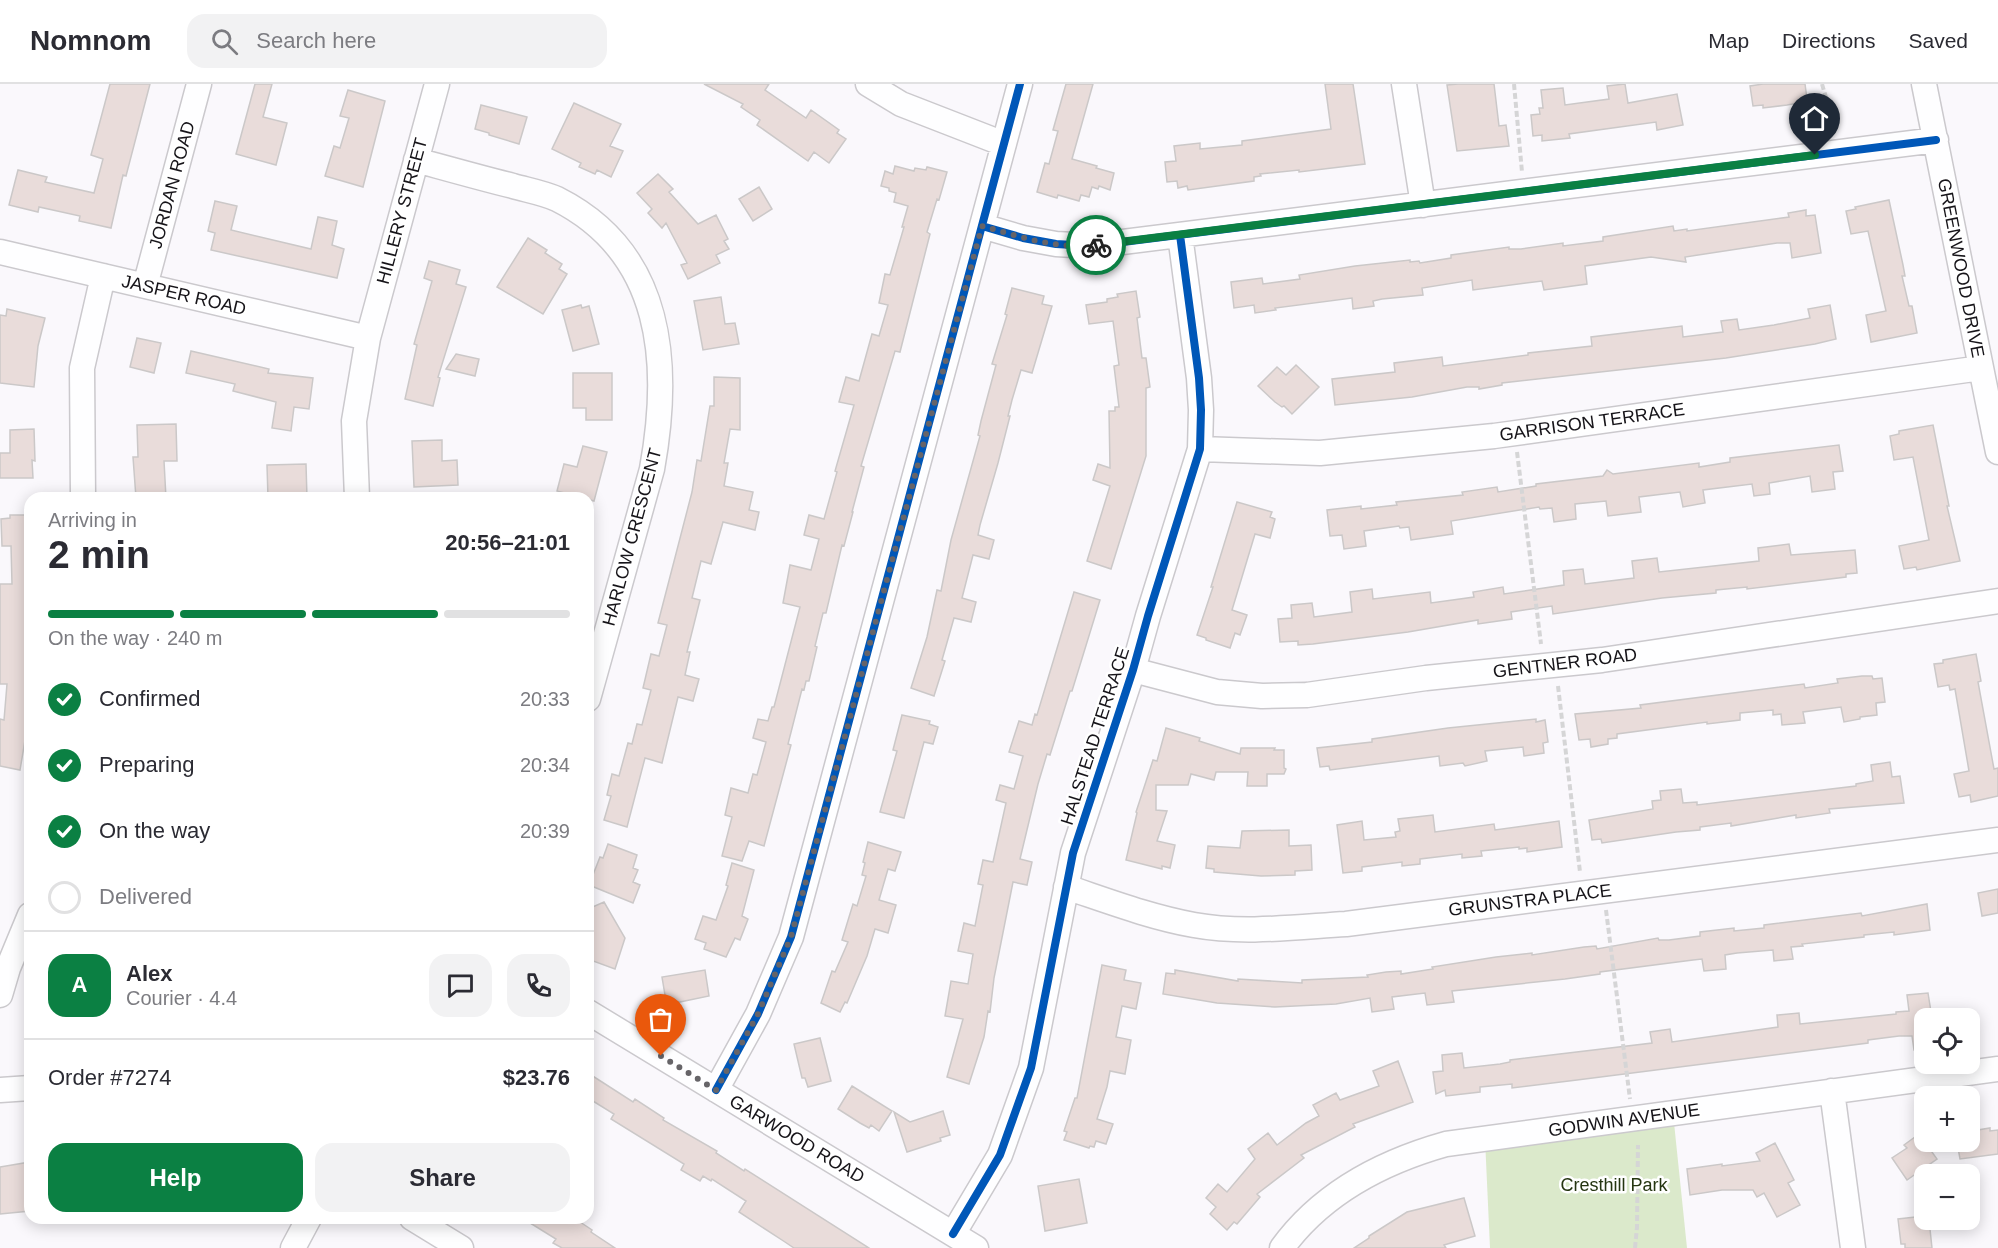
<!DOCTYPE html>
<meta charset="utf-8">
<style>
:root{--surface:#fff;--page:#f2f2f3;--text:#2b2b33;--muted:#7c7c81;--line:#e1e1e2;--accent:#0b8043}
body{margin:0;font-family:Arial,sans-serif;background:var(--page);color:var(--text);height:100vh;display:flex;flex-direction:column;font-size:22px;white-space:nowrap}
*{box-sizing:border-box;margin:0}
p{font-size:20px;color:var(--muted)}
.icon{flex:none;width:33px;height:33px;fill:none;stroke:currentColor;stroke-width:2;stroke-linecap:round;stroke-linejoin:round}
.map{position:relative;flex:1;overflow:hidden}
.details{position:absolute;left:24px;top:408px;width:570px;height:732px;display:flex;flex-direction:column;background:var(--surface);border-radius:18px;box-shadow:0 3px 15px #0003}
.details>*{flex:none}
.buttons{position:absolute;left:1914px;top:924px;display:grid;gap:12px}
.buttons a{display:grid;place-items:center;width:66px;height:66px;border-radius:12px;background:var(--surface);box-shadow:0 3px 15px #0003;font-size:30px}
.pin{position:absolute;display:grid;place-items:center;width:51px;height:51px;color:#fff;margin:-62px -26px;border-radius:50% 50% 50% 0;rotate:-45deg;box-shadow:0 0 6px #0007}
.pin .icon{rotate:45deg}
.courier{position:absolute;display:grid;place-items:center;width:60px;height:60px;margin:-30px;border:4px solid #0b8043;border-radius:50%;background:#fff;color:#222;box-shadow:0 2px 8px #0007}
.summary em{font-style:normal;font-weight:600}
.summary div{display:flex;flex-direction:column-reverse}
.summary{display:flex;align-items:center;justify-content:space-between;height:102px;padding:0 24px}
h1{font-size:39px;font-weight:600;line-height:45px}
.bar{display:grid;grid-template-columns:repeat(4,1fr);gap:9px 6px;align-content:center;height:72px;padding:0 24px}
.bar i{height:8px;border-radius:4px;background:var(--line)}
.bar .active{background:var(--accent)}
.bar p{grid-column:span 4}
.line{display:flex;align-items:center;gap:15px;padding:0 24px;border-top:2px solid var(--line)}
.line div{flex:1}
.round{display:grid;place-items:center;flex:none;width:63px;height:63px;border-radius:18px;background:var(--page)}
ol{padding:0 24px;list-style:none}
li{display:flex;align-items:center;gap:18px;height:66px}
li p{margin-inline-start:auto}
li .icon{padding:6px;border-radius:50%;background:var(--accent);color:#fff;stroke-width:4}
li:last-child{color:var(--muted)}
li i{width:33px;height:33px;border:3px solid var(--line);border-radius:50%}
.action{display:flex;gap:12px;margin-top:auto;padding:12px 24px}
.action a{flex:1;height:69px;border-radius:18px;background:var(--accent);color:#fff;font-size:24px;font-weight:600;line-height:69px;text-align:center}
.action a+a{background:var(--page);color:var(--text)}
header{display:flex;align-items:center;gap:36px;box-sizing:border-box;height:84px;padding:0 30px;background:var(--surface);border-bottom:2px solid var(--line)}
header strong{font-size:28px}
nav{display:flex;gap:33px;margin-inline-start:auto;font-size:21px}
.search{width:420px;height:54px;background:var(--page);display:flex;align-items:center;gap:15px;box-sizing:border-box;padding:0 21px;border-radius:18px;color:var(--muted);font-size:22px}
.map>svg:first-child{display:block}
</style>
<header>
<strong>Nomnom</strong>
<div class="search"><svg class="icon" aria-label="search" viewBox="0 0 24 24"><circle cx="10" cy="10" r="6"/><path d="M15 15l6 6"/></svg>Search here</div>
<nav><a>Map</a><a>Directions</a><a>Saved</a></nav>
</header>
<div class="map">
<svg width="1998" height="1164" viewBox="0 0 1998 1164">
<rect width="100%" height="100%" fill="#faf8fc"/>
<path fill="#dbe9cb" d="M1673,1029l14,135h-197l-5,-109z"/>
<path fill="#e9dcda" stroke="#cbc8c8" stroke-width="1.5" d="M110,0h40l-24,92 -3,-1 -12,53 -32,-7 1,-5 -41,-9 -1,5 -29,-7 9,-35 29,7 -2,5 49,11 9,-34 -12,-4z
M255,0h17l-9,33 24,6 -11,42 -40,-11z
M704,0h65l-4,6 41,28 5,-8 28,20 -2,3 9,6 -17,24 -15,-11 -6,9 -51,-36 3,-5 -19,-13 2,-3z
M1066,0h27l-21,75 25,7 -1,2 18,5 -4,17 -11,-4 -1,3 -6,-2 -3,10 -8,-2 -2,6 -21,-6 -1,3 -20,-6 8,-29 4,1 9,-33 -5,-1z
M1325,0h28l12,80 -66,8v-2l-39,4 1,2 -7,1v4l-66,9 -1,-4 -9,2 -1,-7 -10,1 -2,-20 11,-1 -2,-15 26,-3v6l42,-4v-4l89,-12z
M1458,0h36l5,42 7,-1 3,21 -52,5 -10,-66z
M1625,0l3,19 49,-9 6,31 -26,5 -1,-8 -87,12 1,4 -28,3v-6l-9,1 -2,-21 9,-1 -1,-6h4l-2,-18 22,-2 2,17 44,-6 -2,-13z
M1763,0h42l2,15 -9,1 1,3 -12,2 -24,3v-3l-10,1 -3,-20z
M348,6l37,11 -22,86 -38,-11 9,-30 6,2 9,-30 -9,-2z
M574,19l47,21 -11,22 13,5 -12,26 -14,-7 -2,4 -16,-7 2,-4 -29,-14z
M481,21l46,12 -8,27 -30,-9v-2l-14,-4z
M895,82l19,5 1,-3 11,2 1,-3 20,5 -8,28 -2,-1 -10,33 3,2 -30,118 -5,-1 -34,115 3,1 -12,45h1l-9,34 -2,-1 -16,68h-3l-8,33 2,1 -8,34h-3l-2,9 -2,-1 -14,55 3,1 -27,101 -15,-5 -7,20 -20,-5 10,-39 -7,-2 6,-27 17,5 5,-19 4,1 9,-33 -13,-4 5,-19 10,2 4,-14h2l26,-100 -17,-4 7,-38 21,5 8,-31 -15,-4 5,-20 15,4 13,-47 -2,-1 19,-66 -15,-3 7,-25 13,4 13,-47 7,2 9,-31 -9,-2 6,-29 5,1 14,-48h-2l6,-21 -14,-4 2,-9 -7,-2v-3l-8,-2 4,-15 8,3z
M658,90l15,15 -4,3 29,32 18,-9 12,24 -4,2 5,8 -13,6 4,8 -32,16 -7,-14 6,-2 -21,-40 -4,5 -14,-15 4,-4 -15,-16z
M759,103l13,22 -19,12 -14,-22z
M1889,116l14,65 2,11h-3l7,30h3l5,27 -46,9 -5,-27 20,-4 -18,-80 -17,3 -5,-23 10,-2 -1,-2z
M215,117l22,5 -6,24 80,19 7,-32 19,4 -5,24 12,4 -7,29 -126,-28 4,-17 -7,-2z
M1806,126v6l9,-1 6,38 -29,5 -2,-15h-13l-92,14 1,5 -35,-5 -66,9 2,18 -43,6 -2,-9 -69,9 -1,-10 -50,8 1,7 -41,4 -9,2 1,5 -21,3 -1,-11 -77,10 1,2 -21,3 -1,-8 -20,3 -3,-26 31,-4 1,6 37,-5 -1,-4 56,-9 55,-6v2l9,-1 1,2 31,-5v-3l58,-8v2h12l42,-6v3l40,-5v-4l70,-11 1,5 13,-2v2l102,-14 -1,-4z
M528,154l19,12 -2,3 17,11 -3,5 8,5 -24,40 -46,-27z
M429,177l31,9 -4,14 10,3 -28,90 2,1 -7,28 -28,-7 12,-54 -3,-1 18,-63 -8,-3z
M1012,204l32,8 -2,8 10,2 -20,67 -11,-3 -9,30 -4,16h2l-12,47 -18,62 -2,10 16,5 -5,19 -16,-4 -11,43 14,4 -5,20 -17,-4 -12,42 3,1 -11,35 -23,-8 16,-51 10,-47 4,1 10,-51 29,-104 -2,-1 3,-14 15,-56 -4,-1 15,-49 -2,-1z
M1136,207l4,26 -3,1 5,40h4l4,29 -4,1v68l-35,113 -24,-8 23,-75 -17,-6 5,-16 12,4 -1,-57h6v-4h4l-5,-41 5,-1 -6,-44 -24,3 -3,-19 21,-3v-3l11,-2 -1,-3z
M721,213l4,27 10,-1 4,21 -36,6 -9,-49z
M581,221l1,3 7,-2 10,38 -26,7 -11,-41z
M1830,221l6,34 -21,5 -89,14 -224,25v2l-23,4v-2h-12l-55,10 -77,8 -3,-26 63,-7 -1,-9 48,-6 1,9 85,-11v-2l64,-7 -1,-9 91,-11 1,11 40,-5 -2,-11 16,-2 2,11 35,-5 36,-7 -2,-9z
M7,225l38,9 -7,28 -4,41 -34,-4v-68l6,1z
M137,254l24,5 -7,30 -24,-6z
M191,267l78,18 -1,4 45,5 -4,31 -15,-2 -3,24 -19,-3 4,-26 -43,-11 2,-7 -49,-11z
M456,270l23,5 -4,17 -29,-7z
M1296,281l23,22 -27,27 -8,-8 -2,1 -7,-5 -17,-16 19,-19 9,8z
M573,289h39v47h-26v-12h-13z
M714,293l26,1v52l-10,-1 -6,34h4l-4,23 29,6 -4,18 10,2 -4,18 -32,-8 -12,42 -10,-3 -9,37 8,2 -13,52h3l-5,23 14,4 -6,22 -15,-4 -16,66 -17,-5 -18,69 -23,-7 7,-24 -4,-1 5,-21 7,2 9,-33 4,1 5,-20 5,1 9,-35 -8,-2 8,-34 8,2 8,-31 -9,-2 34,-131 5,-32 4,1 9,-55h4z
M176,340l1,37h-13l2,37h-30l-3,-41h5l-1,-32z
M1933,341l16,81h-2l13,55 -43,9 -1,-3 -12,2 -5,-23 30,-6 -16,-83 -19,3 -4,-24 9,-2v-3z
M34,345l1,32 -3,-1 1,18h-33v-25h10v-23z
M442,356v21l15,-1 1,25 -44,2 -2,-46z
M1839,361l4,26 -10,1 2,17 -23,3 -2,-16 -41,7 1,11 -16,2 -2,-12 -49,6 2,13 -22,4 -3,-15 -41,5 2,15 -33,4 -2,-15 -31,3 1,15 -22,3 -2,-14 -12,1 -1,-2 -88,14 2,13 -42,6 -2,-13 -9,1 -1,-2 -35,5 2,15 -22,3 -2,-14 -12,1 -3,-26 34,-4v3l36,-4 -1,-3 67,-7 -1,-3 35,-5 1,5 38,-6v-2l67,-8 4,-6 6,4 86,-11v4l31,-5v-4z
M583,362l24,6 -13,49 -37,-10 7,-27 13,3z
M306,380l1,34h-39l-1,-33z
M1237,418l35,10 -2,5 5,2 -5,19 -15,-4 -23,76 15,5 -7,20 -5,-2 -5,15 -24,-8v-2l-9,-3 16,-48h-2z
M10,431h20v196l-10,59 -20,-4v-47l4,1 3,-36h-7v-100h12l-1,-38h-9l-1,-27 9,-1z
M1789,460l2,11 64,-5 2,23 -11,1v3l-99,12v-2l-31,3v3l-54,5 -109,16 -1,-8 -41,6 1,7 -34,5v-4l-70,12 -95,12 -15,1v-4l-18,1 -2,-23 14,-1 -1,-13 21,-2 2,14 38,-5 -2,-20 22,-3 1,10 57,-7 1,11 43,-6 -1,-5 30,-5 1,7 60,-9 -1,-14 20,-2 2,15 49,-6 -2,-17 25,-3 2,14 100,-11 -1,-13z
M1074,508l26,8 -28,91h-2l-20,64 -3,-1 -9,30 -18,75 12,3 -5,23 -14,-3 -19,96 -4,34 -2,-1 -4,26 -15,47 -22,-7 16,-58 -18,-3 6,-35 17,3 5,-30 -15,-3 6,-28 11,3 8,-41 -5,-1 5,-24 10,2 13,-59 -10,-3 4,-15 14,4 9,-33 -14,-4 10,-31 13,4 3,-11 2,1z
M1976,570l5,27 -3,1 16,87 4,-1v28l-27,6 -1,-7 -11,2 -5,-23 15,-3 -14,-82 -5,1 -1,-5 -11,2 -4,-23 9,-1v-3z
M1862,592h10l1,3 9,-1 3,24 -9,1 1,12 -17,2v2l-16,3 -3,-15 -38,5 2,11 -23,2 -1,-11 -8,1v-5l-33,3v7l-33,4v-2l-90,12v4l-9,1v5l-17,3 -1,-8 -11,1 -4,-26 66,-6 -1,-3 164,-21 1,4 33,-5 -1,-4z
M902,631l28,6 -1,3 9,3 -5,17 -9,-2 -20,76 -24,-6 17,-61 -4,-1z
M1536,635v3l9,-2 3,22 -5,1 1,10 -20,3 -1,-9 -38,4 2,10 -22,5 -2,-3 -23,3 -1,-10 -109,14 -1,-4 -9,1 -3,-19 55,-6v-3l76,-11z
M1166,644l34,10 -1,3 41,13 1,-6h34l-1,2h10v18l2,1 -2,5h-17v12h-20l1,-14h-32l-2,8 -23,-6 -3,11h-32v25l11,1 -10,30 18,4 -5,23 -8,-2v3l-36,-9 11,-47 -1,-1 17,-52 4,1z
M1890,678l2,15 8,-1 4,27 -75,6 1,4 -34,5v-3l-65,11v-3l-31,4v3l-24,2 -74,11 -1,-4 -9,1 -3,-20 64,-11 -1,-8 9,-1 -1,-9 21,-2 2,14 14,-1v3l159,-19v-2l17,-3 -2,-16z
M1433,731l2,17 59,-8 1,6 64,-9 3,26 -35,5v-4l-8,1v-2l-38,4 1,5 -20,2v-4l-42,5v5l-18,2v-4l-40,5v4l-19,2 -6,-48 25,-4 2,19 32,-3 -1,-5 5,-1 -2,-12z
M1289,746v16l22,-1 1,25 -17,1v4l-34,1 -47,-4v-3l-8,-1 2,-22 32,2 2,-17z
M868,758l33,10 -6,19 -7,-2 -9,31 17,5 -8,28 -13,-4 -8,27 -20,47 -2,-1 -5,10 -19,-9 11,-32 3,1 13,-30 -6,-2 11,-36 4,2 9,-30 -4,-1 3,-12 -2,-1z
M608,760l29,11 -4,13 5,2 -5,12 7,3 -7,18 -44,-18 11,-28 3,1z
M732,779l22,7 -12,46 6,3 -8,21 -5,-2 -9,19 -22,-8 2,-6 -11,-4 8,-23 13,4 12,-34 -2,-1z
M1998,805v24l-16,3 -4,-23z
M604,818l21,36 -10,31 -22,-8 -5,-9v-43z
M1927,820l3,26 -36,5v-3l-30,3v2l-62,7 1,2 -12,1 2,12 -19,2 -1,-11 -36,3 -12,2 1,14 -22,2 -2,-12 -9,1 -93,12v2l-35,5 -113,12 2,11 -27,3 -2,-12 -33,4 2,12 -22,3 -2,-14 -34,6 -61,3 -58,-4 -54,-9 3,-21 9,1v-4l63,11v-2l64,4v-3l66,-3 -1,-2 19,-3 15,-1v3l32,-5 -1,-2 64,-10 36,-4v2l52,-8 12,-1 1,3 61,-11 1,2h10l31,-4v-4l34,-4v3l30,-3v-3l97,-12 1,3z
M1102,881l24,5 -2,10 17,3 -5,26 -14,-3 -6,31 15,3 -6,34 -15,-3 -3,16 -10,32 16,5 -7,20 -10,-3 -2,6 -4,-1 -1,2 -25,-8 3,-8 -3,-1 11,-33h2z
M705,886l4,26 -34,7v-3l-9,1 -4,-24z
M1928,909l4,25h-8v32h-10l-2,-14h-13l-31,4v3l-291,37 -65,8v-4l-32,3v5l-34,4 -1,-6 -9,4 -3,-22 10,-1 -1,-16 20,-2 2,15 36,-4 10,-2v-2l142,-17 -2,-11 20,-3 2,13 106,-15 -1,-12 22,-2 1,11 96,-10v-2l13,-1 -2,-16z
M820,954l11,43 -23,6 -3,-9h-3l-8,-34z
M1398,977l15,41 -60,22 2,3 -54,28 3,3 -47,36 3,3 -23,27 -3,-2 -7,8 -17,-16 6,-7 -10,-9 12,-14 9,8 28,-33 -7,-10 20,-16 9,12 29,-22 13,-7 -6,-11 23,-12 4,7 39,-14 -6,-15z
M588,989l45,29 2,-3 29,19 -1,2 54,31 -1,2 28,18 1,-2 124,79h-75l-9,-6 -46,-30 7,-11 -34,-22 -1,2 -8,-5 -3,5 -19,-11 3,-6 -73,-45 3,-5 -26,-16z
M852,1002l40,25 -13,20 -8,-6 -2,3 -9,-5 -22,-14z
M943,1027l7,24 -10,3 1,3 -34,11 -13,-40 16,10z
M1990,1044v3l8,-1v24l-38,5 -3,-17h13v-9l2,-2z
M1919,1050l18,25 -30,21 -15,-22 15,-10 -3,-3z
M1775,1059l19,37 -6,3 12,22 -23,12 -13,-24 -7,4 -4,-7h-31l-32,5 -3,-26 35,-5v2l38,-5 -4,-8z
M30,1078v49l-30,3v-47z
M1079,1095l8,44 -42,8 -7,-45z
M1464,1114l11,38 -31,9 2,3h-92l15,-10v-2l38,-24z
M1924,1132v4h5l3,28h-27v-4h-4l-3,-25z
M522,1134h52l18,12 -1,2 24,16h-53l-9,-5 3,-4z"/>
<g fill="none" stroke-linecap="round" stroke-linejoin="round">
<defs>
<path id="minor" d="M868,0l33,20 103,40
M1404,0l19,121
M1924,0l74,368
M416,76c33,9 65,18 97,26 14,4 31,7 44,13 107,54 114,165 95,270l-64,230
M982,142l41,12 33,6 35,2 845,-106
M0,168l368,86
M145,202l54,-202
M1200,365l120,4 174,-17 487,-68
M83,414l-1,-130 21,-92
M357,414l-3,-77 14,-83 69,-254
M1133,586l84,22 45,4 45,-1 119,-17 176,-18 396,-59
M1066,803c42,14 84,30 128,38 49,9 102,2 152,-1l652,-84
M0,911l8,-27 22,-53
M588,928l388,236
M0,1006l30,-2
M716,1006l42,-76 33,-77 229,-853
M1832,1007l21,157
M412,1134l49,30
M953,1150l47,-79 31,-87 42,-215 60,-183 15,-54 52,-167 1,-39 -2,-32 -19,-143
M293,1164l16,-30
M1282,1164c40,-55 100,-86 164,-104l552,-75"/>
</defs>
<use href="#minor" stroke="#cbc9cd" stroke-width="27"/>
<path stroke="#d5d5d6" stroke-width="4" stroke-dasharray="6 3" stroke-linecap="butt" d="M1514,0l8,88
M1822,0l13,44
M1517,368l24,192
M1558,602l22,186
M1606,826l24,189
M1635,1164l2,-21 1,-82"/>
<use href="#minor" stroke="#fefeff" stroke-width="24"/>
<defs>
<path id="cycleway" d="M982,142l41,12 33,6 35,2 845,-106
M716,1006l42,-76 33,-77 229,-853
M953,1150l47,-79 31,-87 42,-215 60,-183 15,-54 52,-167 1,-39 -2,-32 -19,-143"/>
</defs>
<use href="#cycleway" stroke="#fff" stroke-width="11"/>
<use href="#cycleway" stroke="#0057b8" stroke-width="8"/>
</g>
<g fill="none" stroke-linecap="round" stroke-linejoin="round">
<path stroke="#666468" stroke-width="6" stroke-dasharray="0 10.8" d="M661,972l55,34 42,-76 33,-77 191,-711c36,10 75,24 114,19"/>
<path stroke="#0b8043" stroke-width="8" d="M1096,161l719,-90"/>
</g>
<g text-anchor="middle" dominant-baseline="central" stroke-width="5" stroke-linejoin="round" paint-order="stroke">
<g font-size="18" fill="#161419" stroke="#fff">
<text transform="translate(172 101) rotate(-75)">JORDAN ROAD</text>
<text transform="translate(402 127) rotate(-75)">HILLERY STREET</text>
<text transform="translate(1961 184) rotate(79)">GREENWOOD DRIVE</text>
<text transform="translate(184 211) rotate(13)">JASPER ROAD</text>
<text transform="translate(1592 338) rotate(-8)">GARRISON TERRACE</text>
<text transform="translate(632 453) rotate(-75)">HARLOW CRESCENT</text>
<text transform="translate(1565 579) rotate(-7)">GENTNER ROAD</text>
<text transform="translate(1095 652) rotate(-72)">HALSTEAD TERRACE</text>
<text transform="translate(1530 816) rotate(-7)">GRUNSTRA PLACE</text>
<text transform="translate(1624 1036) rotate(-8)">GODWIN AVENUE</text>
<text transform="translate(797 1055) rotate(31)">GARWOOD ROAD</text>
</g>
<g font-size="18" fill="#253511" stroke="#fff">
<text x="1614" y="1101">Cresthill Park</text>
</g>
</g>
</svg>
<div class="buttons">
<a><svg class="icon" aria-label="locate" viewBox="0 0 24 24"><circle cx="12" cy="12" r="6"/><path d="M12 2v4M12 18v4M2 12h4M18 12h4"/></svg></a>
<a>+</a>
<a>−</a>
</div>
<div class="pin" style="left:661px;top:972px;background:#ea580c"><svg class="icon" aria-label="bag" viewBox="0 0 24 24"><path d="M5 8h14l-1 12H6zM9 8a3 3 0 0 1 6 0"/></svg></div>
<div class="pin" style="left:1815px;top:71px;background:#1f2937"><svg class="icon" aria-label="home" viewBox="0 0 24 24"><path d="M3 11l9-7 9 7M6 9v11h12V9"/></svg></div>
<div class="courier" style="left:1096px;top:161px"><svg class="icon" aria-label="bike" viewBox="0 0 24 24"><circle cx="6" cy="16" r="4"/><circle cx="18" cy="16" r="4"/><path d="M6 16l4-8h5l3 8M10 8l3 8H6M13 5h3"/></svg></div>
<section class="details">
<div class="summary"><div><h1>2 min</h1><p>Arriving in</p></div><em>20:56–21:01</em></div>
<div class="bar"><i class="active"></i><i class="active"></i><i class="active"></i><i></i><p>On the way · 240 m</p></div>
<ol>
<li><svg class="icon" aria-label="check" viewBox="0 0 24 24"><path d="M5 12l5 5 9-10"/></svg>Confirmed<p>20:33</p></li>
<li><svg class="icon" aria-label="check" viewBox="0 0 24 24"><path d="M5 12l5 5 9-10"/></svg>Preparing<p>20:34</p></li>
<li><svg class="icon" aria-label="check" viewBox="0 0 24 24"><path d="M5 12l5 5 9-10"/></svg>On the way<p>20:39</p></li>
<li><i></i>Delivered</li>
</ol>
<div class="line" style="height:108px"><b class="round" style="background:var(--accent);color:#fff">A</b><div><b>Alex</b><p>Courier · 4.4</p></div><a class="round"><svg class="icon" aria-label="chat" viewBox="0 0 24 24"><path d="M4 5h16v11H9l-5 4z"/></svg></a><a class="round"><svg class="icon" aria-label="phone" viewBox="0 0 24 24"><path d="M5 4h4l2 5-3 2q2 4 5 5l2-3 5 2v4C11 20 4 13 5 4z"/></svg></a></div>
<div class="line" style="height:78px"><div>Order #7274</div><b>$23.76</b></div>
<div class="action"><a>Help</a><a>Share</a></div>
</section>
</div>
